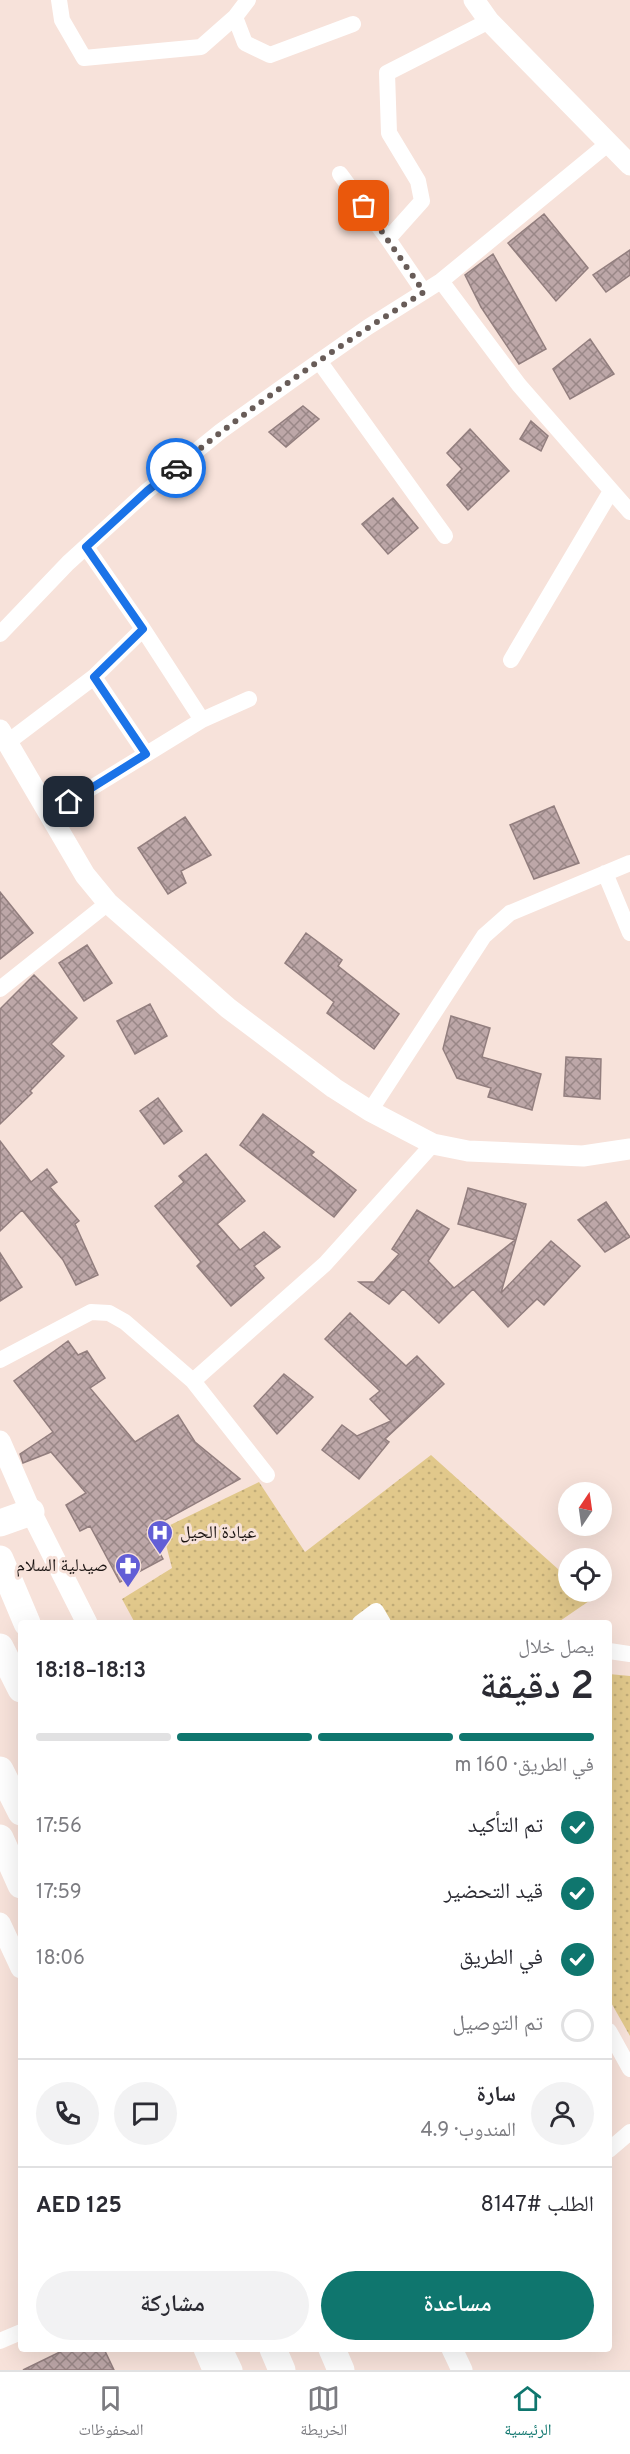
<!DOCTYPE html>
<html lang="ar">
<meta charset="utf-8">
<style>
:root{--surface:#fff;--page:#f2f2f3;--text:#2b2b33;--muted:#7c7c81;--line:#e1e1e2;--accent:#0f766e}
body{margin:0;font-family:Overpass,"Noto Naskh Arabic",sans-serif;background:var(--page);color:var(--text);direction:rtl;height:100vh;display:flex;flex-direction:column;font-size:22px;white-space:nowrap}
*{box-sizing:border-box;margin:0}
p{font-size:20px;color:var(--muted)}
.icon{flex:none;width:33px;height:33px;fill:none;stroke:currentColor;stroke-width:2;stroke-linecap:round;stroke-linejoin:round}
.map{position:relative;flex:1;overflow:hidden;direction:ltr}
.sheet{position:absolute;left:18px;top:1620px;width:594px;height:732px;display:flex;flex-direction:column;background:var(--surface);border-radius:6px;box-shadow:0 6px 24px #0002;direction:rtl}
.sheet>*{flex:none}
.needle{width:39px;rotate:13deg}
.controls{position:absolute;left:558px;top:1482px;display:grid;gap:12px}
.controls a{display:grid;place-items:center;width:54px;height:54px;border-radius:50%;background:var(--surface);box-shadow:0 6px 24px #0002;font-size:30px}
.pin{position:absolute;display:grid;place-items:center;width:51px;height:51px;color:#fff;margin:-26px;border-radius:12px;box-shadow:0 3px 9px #0006}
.courier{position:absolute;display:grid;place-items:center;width:60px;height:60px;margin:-30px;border:4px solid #1a73e8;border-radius:50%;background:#fff;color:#222;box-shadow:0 2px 8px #0007}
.headline em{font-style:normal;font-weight:600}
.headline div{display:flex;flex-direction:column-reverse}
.headline{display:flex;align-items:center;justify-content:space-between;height:102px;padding:0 18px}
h1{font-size:39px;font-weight:600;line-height:45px}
.bar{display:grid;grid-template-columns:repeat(4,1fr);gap:9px 6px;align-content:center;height:72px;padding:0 18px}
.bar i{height:8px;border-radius:4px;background:var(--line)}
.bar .selected{background:var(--accent)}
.bar p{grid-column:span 4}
.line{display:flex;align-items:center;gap:15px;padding:0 18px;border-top:2px solid var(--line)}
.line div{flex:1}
.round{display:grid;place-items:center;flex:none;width:63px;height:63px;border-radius:32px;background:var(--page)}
ol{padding:0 18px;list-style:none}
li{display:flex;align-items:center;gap:18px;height:66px}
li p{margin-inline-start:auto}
li .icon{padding:6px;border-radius:50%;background:var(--accent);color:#fff;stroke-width:4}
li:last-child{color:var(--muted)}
li i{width:33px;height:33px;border:3px solid var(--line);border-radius:50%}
.action{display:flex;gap:12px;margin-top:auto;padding:12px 18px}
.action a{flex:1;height:69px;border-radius:36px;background:var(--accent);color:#fff;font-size:24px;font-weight:600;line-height:69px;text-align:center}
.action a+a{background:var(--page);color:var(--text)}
.tab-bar{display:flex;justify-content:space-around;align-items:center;height:84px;border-top:2px solid var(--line);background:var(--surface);font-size:16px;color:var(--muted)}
.tab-bar a{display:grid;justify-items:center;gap:3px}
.tab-bar .selected{color:var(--accent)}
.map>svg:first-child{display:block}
</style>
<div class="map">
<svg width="630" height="2370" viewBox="0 0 630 2370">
<defs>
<pattern id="garden-dots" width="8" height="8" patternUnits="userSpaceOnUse" patternTransform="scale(1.5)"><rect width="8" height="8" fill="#e1c88b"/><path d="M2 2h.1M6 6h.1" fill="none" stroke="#c0ab77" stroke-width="1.8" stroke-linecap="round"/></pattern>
<pattern id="building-cross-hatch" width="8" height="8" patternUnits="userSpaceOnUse" patternTransform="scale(1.5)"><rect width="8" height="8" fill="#bda7a8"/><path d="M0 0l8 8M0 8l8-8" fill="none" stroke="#998787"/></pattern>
</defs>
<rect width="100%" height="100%" fill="#f7e2da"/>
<path fill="url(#garden-dots)" d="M431,1455l137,123v14h15l9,7 -35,24h-422l-13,-24 50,-31 -10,-39 97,-47 46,70z
M609,1674l21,2v360l-21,-37z"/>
<path fill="url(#building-cross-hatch)" stroke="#927e7e" stroke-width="1.5" d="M544,214l44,54 -32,33 -48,-58z
M630,250v25l-24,17 -13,-17z
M493,254l53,95 -27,15 -38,-57 -16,-32z
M590,339l24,35 -44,25 -17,-30z
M303,406l16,13 -33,28 -17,-15z
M531,421l17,15 -7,15 -21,-12z
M470,429l39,42 -41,39 -21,-25 15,-16 -15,-16z
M393,498l25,30 -30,26 -26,-30z
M554,806l25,57 -45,16 -24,-54z
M185,817l26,38 -30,16 5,12 -18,11 -30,-46z
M0,892l33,41 -33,26z
M306,933l36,27 -4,6 61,48 -25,35 -47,-36 7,-11 -49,-39z
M87,945l25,38 -28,18 -25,-38z
M34,975l43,43 -26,26 13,12 -34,35 2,2 -32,31v-115z
M150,1004l17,32 -32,18 -18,-33z
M451,1016l39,12 -8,29 59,17 -9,36 -44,-13 3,-9 -34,-10 -14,-29z
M566,1057l35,2 -1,40 -36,-3z
M158,1098l24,33 -18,13 -24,-33z
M263,1114l51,38 -3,3 45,35 -22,27 -94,-72z
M0,1141l31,41 16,-13 10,13 -7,5 29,34 -4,3 23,51 -22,10 -13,-25 -41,-50 -22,21z
M206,1154l39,47 -28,23 23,26 24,-18 16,15 -26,19 10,12 -33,28 -34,-40 4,-4 -46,-56 29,-24 -5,-6z
M468,1188l58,16 -25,89 50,-52 29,25 -36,39 -7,-6 -29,28 -35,-38 -34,34 -36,-34 -14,15 -30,-22h15l25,-28 -7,-5 25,-39 32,19 -21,32 26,27 61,-48 -57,-16z
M606,1202l24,35 -25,15 -27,-32z
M0,1253l22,34 -22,14z
M350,1313l56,53 11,-10 27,28 -59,55 4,3 -30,37 -37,-29 20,-25 15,11 34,-15 -21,-22 10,-8 -55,-52z
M68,1341l10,14 9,-4 18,27 -15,10 45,54 43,-27 17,27 45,37 -93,51 16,29 -43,23 -30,-56 -10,5 -14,-26 20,-12 -35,-41 -28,11 -3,-9 33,-22 -39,-51z
M284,1374l29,23 -36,37 -23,-28z
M66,2349h38l10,21h-91z"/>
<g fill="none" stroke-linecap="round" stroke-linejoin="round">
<path stroke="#fff" stroke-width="16" d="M59,0l3,20 22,38 117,-11 34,-30 13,-17
M235,17l10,26 25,12 83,-31
M340,174l48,65 36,53
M388,239l34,-38 -4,-20 -29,-48 -2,-60 102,-52
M441,281l78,104 111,127
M319,361l126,175
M86,547l57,82 59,91
M0,634l68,-71 79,-72 74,-60 70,-50 77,-54 73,-46 169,-139
M511,660l100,-169
M94,677l52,77
M8,742l86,-65 49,-48
M49,814l153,-94 47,-21
M605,873l25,60
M0,989l108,-86
M370,1111l114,-175 26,-23 120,-50
M0,1360l91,-48 18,1 16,9 68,59 74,94
M193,1381l132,-117 108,-120
M360,1623l16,-12 7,12
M609,1651l21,3
M609,2031l21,38
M609,2150l21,-18
M0,2341l21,-9"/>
<path stroke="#fff" stroke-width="21" d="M474,0l15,21 141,144
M0,730l85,145 23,28 120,105 106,80 36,23 63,33 35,7 115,5 47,-7
M0,1441l31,71 56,111
M0,1923l21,45
M204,2349l9,21
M222,2349l10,21
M452,2349l10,21"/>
<path stroke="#fff" stroke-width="27" d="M0,1523l31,-11
M0,1559l27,64
M0,1647l21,42
M0,1770l21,42
M0,1838l21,47
M273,2349l9,21
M332,2349l9,21"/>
</g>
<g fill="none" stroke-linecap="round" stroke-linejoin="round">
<path stroke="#685c58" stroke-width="6" stroke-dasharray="0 10.8" d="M176,468c78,-64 162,-122 248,-176l-60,-86"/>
<path stroke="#1a73e8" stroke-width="8" d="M69,802l77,-48 -52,-77 49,-48 -57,-82 61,-56 29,-23"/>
</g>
<defs>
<symbol id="hospital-pin" viewBox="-11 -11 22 30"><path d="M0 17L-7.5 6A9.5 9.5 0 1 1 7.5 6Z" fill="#625ed6" stroke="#f7e2da"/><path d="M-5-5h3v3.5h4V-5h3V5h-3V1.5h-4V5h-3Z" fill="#fff"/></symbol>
<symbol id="pharmacy-pin" viewBox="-11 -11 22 30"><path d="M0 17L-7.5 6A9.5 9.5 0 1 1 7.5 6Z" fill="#625ed6" stroke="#f7e2da"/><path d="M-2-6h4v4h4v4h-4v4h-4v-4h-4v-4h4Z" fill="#fff"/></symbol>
</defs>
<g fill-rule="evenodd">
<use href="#hospital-pin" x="145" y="1518" width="30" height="40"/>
<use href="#pharmacy-pin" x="113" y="1551" width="30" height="40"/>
</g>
<g text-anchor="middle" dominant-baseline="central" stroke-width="6" stroke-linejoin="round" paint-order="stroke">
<g font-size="18" fill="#1b1412" stroke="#f7e2da" text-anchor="start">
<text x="180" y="1533">عيادة الحيل</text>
<text x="108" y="1566" text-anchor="end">صيدلية السلام</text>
</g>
</g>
</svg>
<div class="controls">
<a><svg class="needle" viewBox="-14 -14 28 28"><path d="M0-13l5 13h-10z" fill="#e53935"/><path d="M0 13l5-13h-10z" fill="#7c7c81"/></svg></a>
<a><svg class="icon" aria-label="locate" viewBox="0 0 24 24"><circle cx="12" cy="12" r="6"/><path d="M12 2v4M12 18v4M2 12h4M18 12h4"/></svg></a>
</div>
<div class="pin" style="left:364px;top:206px;background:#ea580c"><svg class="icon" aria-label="bag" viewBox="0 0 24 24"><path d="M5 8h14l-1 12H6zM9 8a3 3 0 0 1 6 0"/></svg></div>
<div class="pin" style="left:69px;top:802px;background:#1f2937"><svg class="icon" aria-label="home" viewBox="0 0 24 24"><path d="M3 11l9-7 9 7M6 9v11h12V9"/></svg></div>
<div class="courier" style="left:176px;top:468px"><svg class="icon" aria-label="car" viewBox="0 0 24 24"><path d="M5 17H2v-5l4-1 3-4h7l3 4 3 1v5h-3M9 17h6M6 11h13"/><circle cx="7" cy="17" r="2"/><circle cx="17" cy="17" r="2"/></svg></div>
<section class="sheet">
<div class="headline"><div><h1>2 دقيقة</h1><p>يصل خلال</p></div><em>18:13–18:18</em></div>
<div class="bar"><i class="selected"></i><i class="selected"></i><i class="selected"></i><i></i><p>في الطريق · 160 m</p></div>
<ol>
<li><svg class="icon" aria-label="check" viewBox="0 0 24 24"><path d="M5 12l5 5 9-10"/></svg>تم التأكيد<p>17:56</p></li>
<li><svg class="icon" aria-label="check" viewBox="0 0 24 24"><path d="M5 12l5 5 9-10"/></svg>قيد التحضير<p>17:59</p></li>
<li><svg class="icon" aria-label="check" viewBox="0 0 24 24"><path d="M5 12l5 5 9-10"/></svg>في الطريق<p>18:06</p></li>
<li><i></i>تم التوصيل</li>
</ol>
<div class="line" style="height:108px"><a class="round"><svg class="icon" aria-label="person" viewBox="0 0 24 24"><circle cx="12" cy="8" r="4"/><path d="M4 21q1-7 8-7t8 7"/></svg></a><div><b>سارة</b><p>المندوب · 4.9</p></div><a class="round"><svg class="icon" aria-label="chat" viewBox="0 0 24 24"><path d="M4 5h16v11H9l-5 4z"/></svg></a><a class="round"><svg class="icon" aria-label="phone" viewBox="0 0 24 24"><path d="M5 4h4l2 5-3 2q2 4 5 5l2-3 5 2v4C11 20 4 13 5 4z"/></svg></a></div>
<div class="line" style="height:78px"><div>الطلب #8147</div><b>AED 125</b></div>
<div class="action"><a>مساعدة</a><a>مشاركة</a></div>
</section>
</div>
<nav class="tab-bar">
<a class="selected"><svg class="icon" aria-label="home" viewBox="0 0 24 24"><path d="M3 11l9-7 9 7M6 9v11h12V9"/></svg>الرئيسية</a>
<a><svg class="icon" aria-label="map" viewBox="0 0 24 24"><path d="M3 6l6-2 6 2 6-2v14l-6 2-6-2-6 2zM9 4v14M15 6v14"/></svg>الخريطة</a>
<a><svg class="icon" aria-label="saved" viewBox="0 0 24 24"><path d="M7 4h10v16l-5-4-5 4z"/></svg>المحفوظات</a>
</nav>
